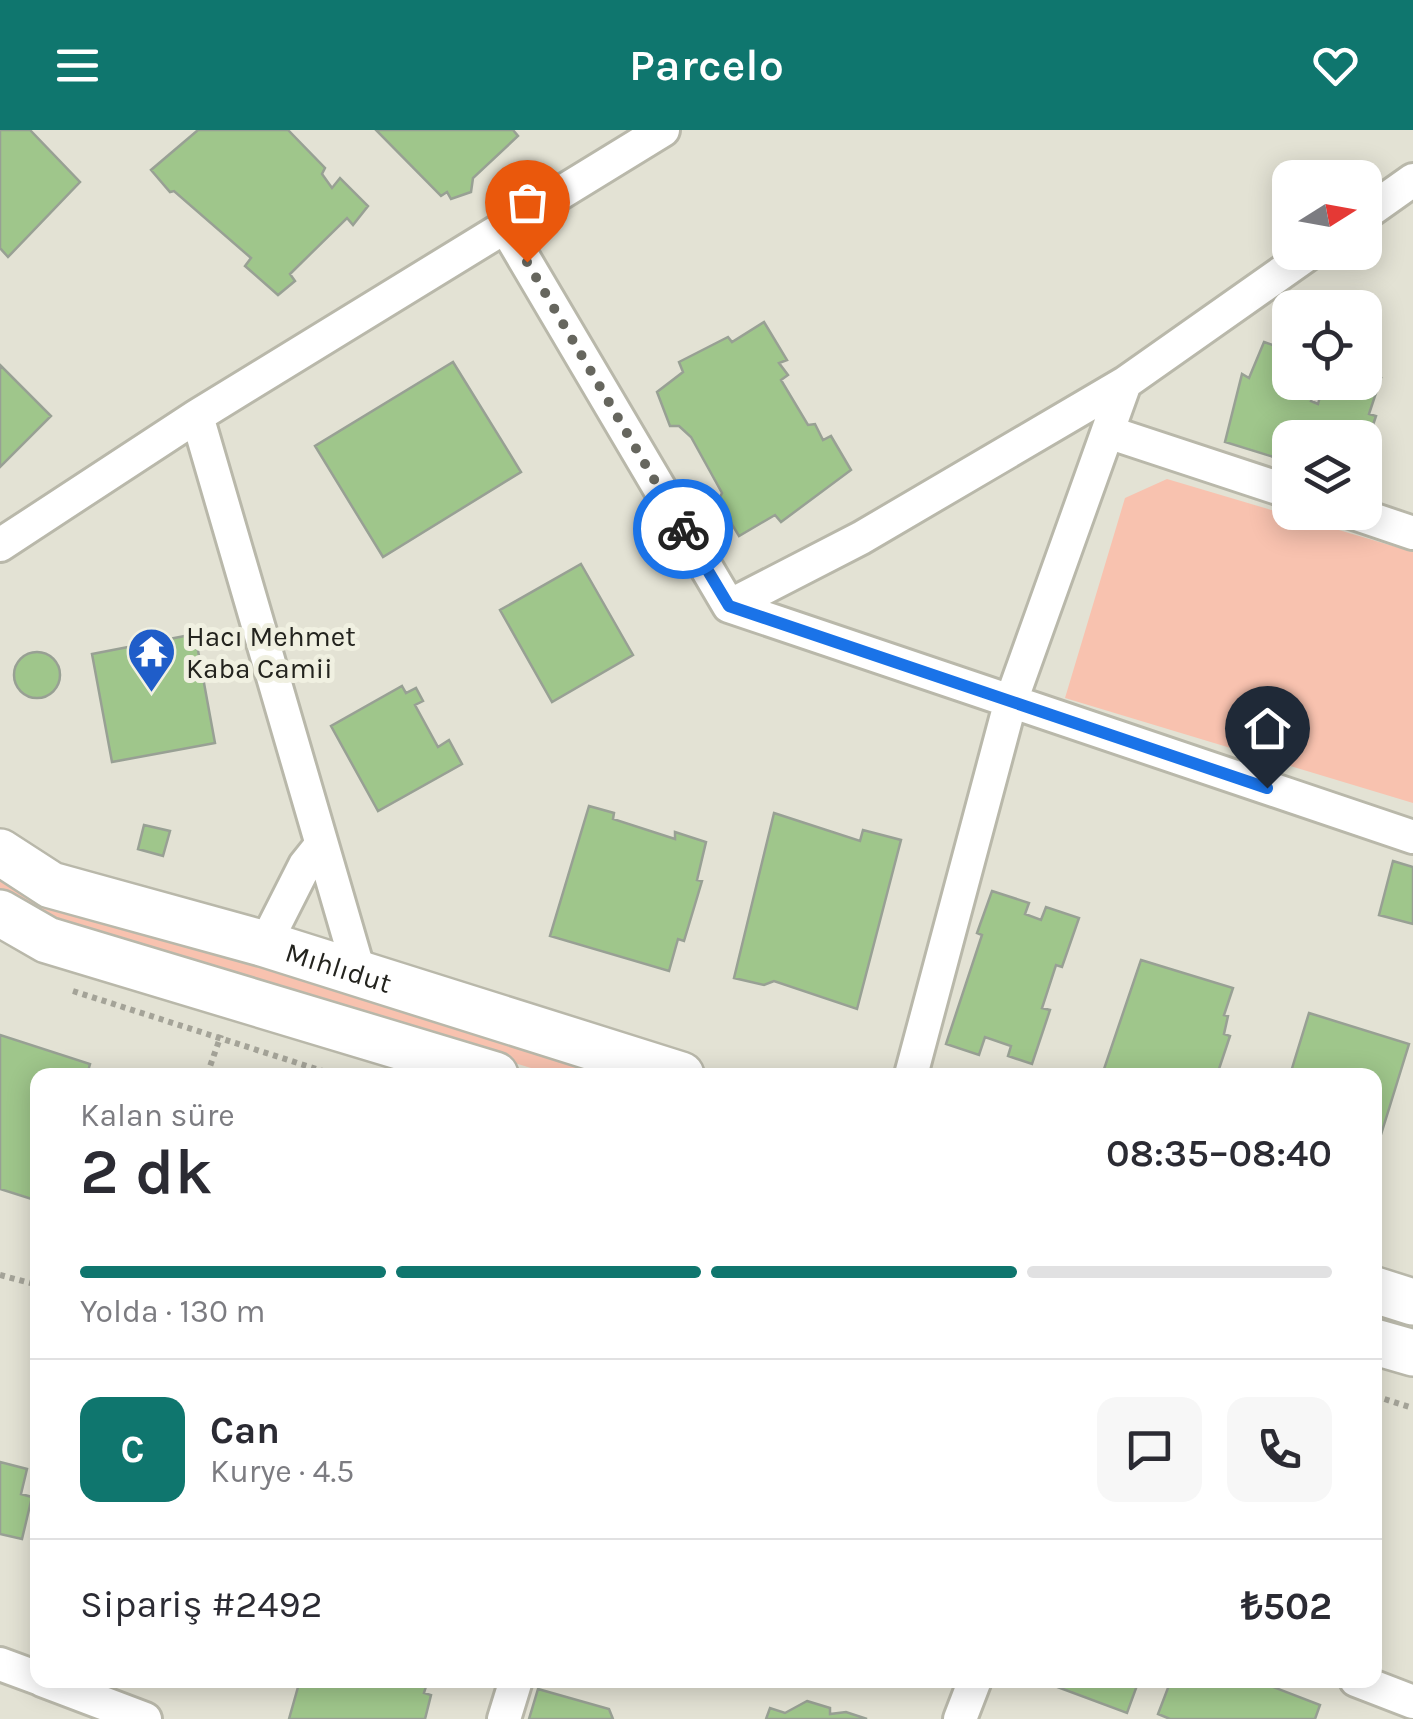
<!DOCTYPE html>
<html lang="tr">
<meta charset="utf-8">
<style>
:root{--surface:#fff;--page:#f7f7f7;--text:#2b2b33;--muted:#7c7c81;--line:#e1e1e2;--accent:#0f766e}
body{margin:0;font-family:Karla,sans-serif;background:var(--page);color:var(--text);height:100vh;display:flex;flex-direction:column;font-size:38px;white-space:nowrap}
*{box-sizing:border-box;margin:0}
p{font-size:32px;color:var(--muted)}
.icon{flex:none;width:55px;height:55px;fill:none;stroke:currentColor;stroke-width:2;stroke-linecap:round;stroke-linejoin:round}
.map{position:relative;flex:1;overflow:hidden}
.details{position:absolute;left:30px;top:938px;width:1352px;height:620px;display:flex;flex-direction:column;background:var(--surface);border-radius:20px;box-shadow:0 5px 25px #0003}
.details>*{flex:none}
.needle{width:65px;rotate:79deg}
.controls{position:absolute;left:1272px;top:30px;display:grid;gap:20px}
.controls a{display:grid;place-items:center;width:110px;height:110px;border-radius:20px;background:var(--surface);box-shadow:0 5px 25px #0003;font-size:50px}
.pin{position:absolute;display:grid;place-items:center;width:85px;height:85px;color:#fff;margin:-102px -42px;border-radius:50% 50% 50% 0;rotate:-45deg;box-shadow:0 0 10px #0007}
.pin .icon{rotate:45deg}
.courier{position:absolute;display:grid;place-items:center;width:100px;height:100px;margin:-50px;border:8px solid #1a73e8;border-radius:50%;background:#fff;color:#222;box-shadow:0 2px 12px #0007}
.head em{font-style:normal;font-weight:600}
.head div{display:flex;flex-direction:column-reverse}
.head{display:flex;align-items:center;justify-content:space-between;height:170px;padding:0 50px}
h1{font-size:65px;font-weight:600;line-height:75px}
.bar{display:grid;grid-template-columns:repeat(4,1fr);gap:15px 10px;align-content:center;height:120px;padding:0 50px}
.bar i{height:12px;border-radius:8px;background:var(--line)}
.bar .active{background:var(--accent)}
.bar p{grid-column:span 4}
.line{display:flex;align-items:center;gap:25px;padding:0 50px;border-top:2px solid var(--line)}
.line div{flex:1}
.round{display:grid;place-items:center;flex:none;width:105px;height:105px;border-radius:20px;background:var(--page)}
header{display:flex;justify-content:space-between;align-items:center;height:130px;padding:0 50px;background:var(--accent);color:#fff;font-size:45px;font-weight:600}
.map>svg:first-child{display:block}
</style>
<header><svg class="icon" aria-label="menu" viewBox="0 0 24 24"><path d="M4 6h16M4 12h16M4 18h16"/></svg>Parcelo<svg class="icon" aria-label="heart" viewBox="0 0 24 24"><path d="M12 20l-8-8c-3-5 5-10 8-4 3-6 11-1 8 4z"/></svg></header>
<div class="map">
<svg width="1413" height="1589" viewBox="0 0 1413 1589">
<rect width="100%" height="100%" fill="#e3e2d4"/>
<path fill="#f8c2af" d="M1167,349l246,73v251l-348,-105 60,-200z
M0,745l615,200h-61l-481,-147 -73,-37z"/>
<path fill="#9fc68b" stroke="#98a094" stroke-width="2.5" d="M0,0h30l50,52 -72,75 -8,-9z
M198,0h90l37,38 -3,6 10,14 8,-10 28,28 -15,19 -6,-7 -57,56 5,7 -17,14 -33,-29 6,-8 -77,-67 -4,1 -19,-22z
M376,0h137l5,6 -45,42 -2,14 -20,7 -4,-7 -6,4z
M764,192l23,38 -8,3 9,12 -7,5 27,45 7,-1 8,16 8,-4 20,34 -70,52 -6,-7 -36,21 -21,-35 4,-8 -31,-56 -12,-11h-9l-13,-34 26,-20 -4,-10 49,-25 4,5z
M1264,212l26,9v31l26,8 -5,11 7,3 6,-22h41v-8l16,4 -12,36 7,2 -11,33v-11h-75v24l-65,-20 17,-68 7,4z
M453,232l68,110 -138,85 -68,-111z
M0,235l51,51 -51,51z
M581,434l52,91 -81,47 -52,-92z
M195,504l20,109 -103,19 -20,-108z
M14 545a23 23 0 1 1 46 0a23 23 0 1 1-46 0Z
M402,556l4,7 10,-5 7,13 -8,4 23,42 11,-7 13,24 -84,47 -47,-85z
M589,676l25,7 -1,6 62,20v-7l31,10 -9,38 5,1 -18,60 -6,-2 -9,32 -119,-35z
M774,683l86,28 3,-11 38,10 -44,169 -83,-28 -10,4 -30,-7z
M144,695l26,6 -7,25 -25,-7z
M1393,731l20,6v57l-34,-9z
M992,761l37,12 -4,11 16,6 5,-13 33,11 -17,49 -6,-2 -14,43 8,2 -18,54 -24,-8 3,-10 -26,-9 -6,18 -33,-11 36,-109 -5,-2z
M1141,830l92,28 -9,27 4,1 -4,18 6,2 -13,39h-115z
M1309,883l100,31 -34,110v-79h-85z
M0,905l90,29 -3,11h-49v126l-38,-12z
M0,1332l27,7 -6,25 11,3 -10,42 -22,-5z
M300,1550h128l-4,13 7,2 -6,24h-136z
M1054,1550h85l-12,33 -75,-28z
M1171,1550h84l65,25 -5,14h-145l-12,-5z
M538,1559l71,20 4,10h-84z
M807,1571l23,7v6l16,-2 21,7h-101l4,-11 15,5z"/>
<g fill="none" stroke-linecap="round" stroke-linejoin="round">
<defs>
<path id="minor" d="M1365,84l48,-34
M506,98l223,378 684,231
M197,286l163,559
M1108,302l182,60
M1351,382l62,21
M0,415l197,-129 466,-286
M729,476l132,-68 264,-155
M265,814l40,-79 16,-20
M911,945l99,-371 115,-321 186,-131
M0,1534l38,14
M42,1550l103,39
M1356,1550l57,22
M504,1589l12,-39
M960,1589l15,-39"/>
<g id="secondary">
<path id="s1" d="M0,722l51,33 214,59 416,131"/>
<path d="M0,783l47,27 448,135"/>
<path d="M1375,1160l38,12"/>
<path d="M1375,1212l38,11"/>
</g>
</defs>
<use href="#minor" stroke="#b9b8aa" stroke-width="38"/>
<use href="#secondary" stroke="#b9b8aa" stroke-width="50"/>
<path stroke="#a4a398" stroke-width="6" stroke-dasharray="5 5" stroke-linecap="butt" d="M73,861l262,84
M207,945l14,-40
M0,1145l38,10
M1375,1266l38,12"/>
<use href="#minor" stroke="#fff" stroke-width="32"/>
<use href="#secondary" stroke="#fff" stroke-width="45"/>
</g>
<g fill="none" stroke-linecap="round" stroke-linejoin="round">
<path stroke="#66665e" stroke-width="10" stroke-dasharray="0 18" d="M527,132l156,267"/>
<path stroke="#1a73e8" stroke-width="12" d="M683,399l46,77 538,182"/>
</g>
<defs>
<symbol id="temple-pin" viewBox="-11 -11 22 30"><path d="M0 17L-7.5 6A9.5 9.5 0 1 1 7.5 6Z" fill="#1f5dc9" stroke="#f0f0e1"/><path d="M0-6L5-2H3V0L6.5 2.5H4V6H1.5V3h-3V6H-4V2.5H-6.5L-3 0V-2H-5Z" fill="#fff"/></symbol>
</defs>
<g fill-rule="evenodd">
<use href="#temple-pin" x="124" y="494" width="55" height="75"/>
</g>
<g text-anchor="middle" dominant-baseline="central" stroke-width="10" stroke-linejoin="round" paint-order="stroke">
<g font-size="28" fill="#23231e" stroke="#f0f0e1" text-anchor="start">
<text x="186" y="506">Hacı Mehmet<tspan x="186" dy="32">Kaba Camii</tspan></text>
</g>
<g font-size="28" fill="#23231e" stroke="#f0f0e1">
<text stroke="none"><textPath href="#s1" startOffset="360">Mıhlıdut</textPath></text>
</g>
</g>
</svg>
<div class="controls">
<a><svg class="needle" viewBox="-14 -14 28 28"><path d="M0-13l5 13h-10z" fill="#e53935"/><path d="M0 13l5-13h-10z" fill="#7c7c81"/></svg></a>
<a><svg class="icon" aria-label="locate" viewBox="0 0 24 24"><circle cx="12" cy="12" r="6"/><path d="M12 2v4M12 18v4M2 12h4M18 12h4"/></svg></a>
<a><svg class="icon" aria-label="layers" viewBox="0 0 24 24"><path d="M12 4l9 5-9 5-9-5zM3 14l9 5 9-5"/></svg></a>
</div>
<div class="pin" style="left:527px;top:132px;background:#ea580c"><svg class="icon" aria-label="bag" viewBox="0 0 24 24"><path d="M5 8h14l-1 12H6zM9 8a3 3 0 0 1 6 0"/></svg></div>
<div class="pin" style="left:1267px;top:658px;background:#1f2937"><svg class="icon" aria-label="home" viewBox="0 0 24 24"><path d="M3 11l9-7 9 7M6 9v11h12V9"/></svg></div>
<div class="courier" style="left:683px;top:399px"><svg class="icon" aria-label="bike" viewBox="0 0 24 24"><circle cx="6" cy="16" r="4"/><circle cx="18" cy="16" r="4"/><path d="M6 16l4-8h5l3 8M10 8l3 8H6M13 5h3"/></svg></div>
<section class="details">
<div class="head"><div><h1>2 dk</h1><p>Kalan süre</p></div><em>08:35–08:40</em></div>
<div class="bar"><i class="active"></i><i class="active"></i><i class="active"></i><i></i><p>Yolda · 130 m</p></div>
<div class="line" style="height:180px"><b class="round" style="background:var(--accent);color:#fff">C</b><div><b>Can</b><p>Kurye · 4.5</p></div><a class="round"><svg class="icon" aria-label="chat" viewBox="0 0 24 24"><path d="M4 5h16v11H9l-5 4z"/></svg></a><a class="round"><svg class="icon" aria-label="phone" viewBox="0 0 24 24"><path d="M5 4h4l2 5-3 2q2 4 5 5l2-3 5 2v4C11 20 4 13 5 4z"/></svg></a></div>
<div class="line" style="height:130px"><div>Sipariş #2492</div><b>₺502</b></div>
</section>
</div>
